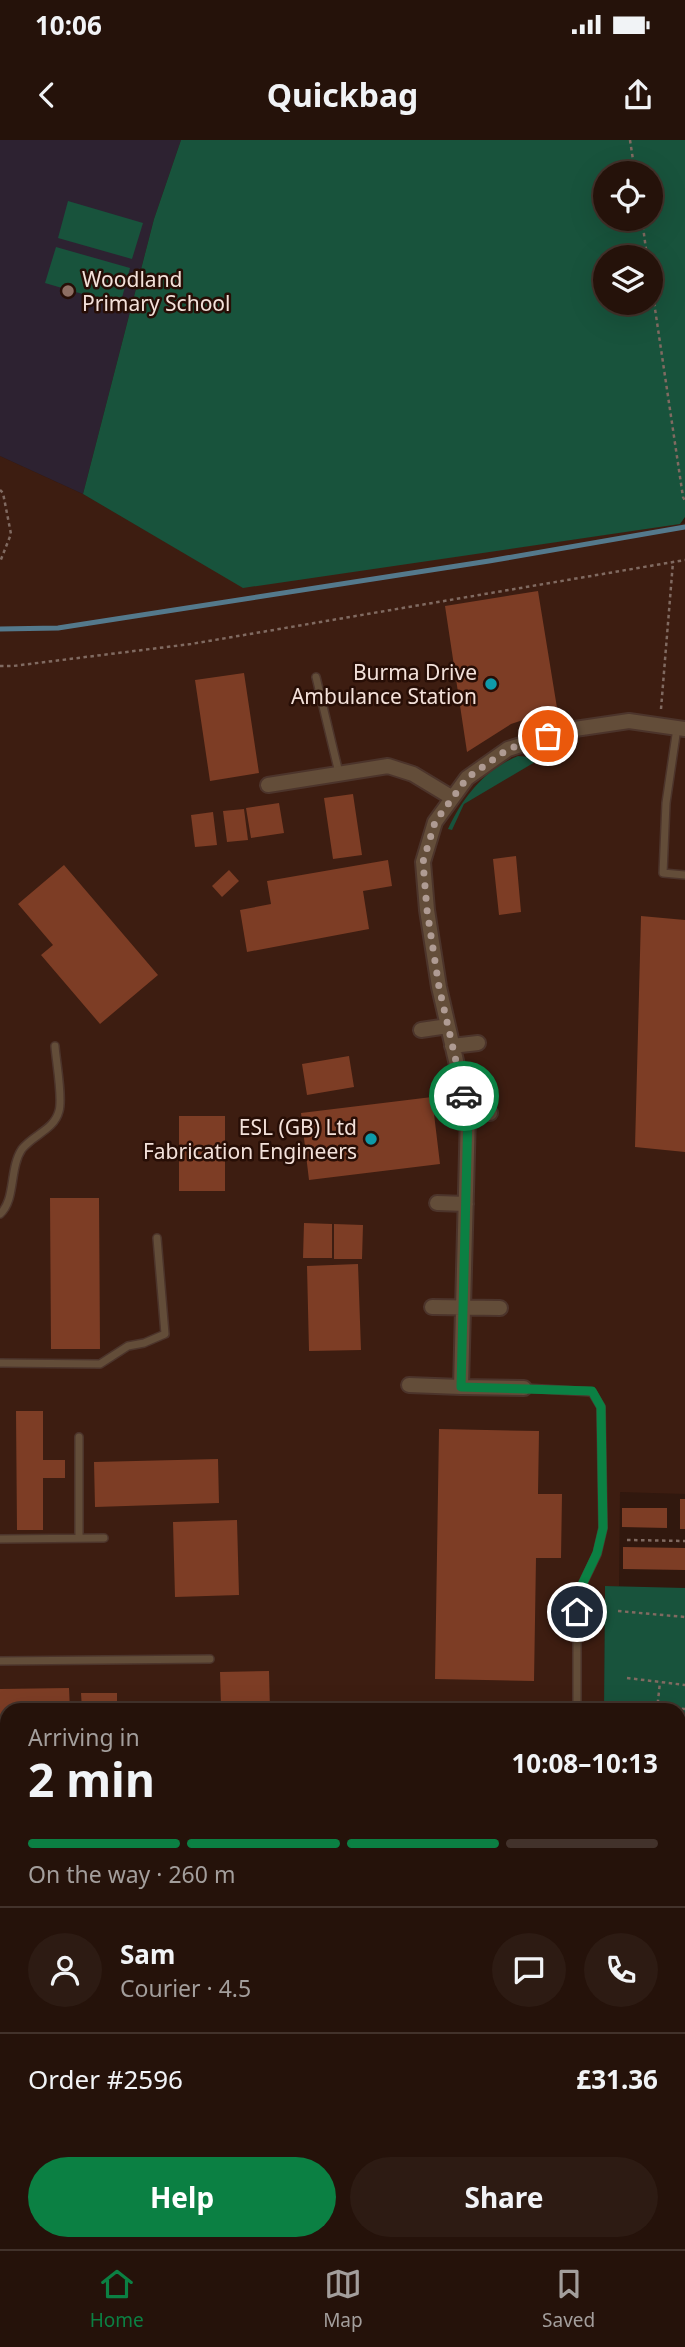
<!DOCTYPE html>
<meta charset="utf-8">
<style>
:root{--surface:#25120a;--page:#2d1b13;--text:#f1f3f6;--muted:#a39e9c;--line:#42322b;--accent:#0b8043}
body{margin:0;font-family:"Noto Sans",sans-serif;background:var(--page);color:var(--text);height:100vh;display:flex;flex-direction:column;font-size:26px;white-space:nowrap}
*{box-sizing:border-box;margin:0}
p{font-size:23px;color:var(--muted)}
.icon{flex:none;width:38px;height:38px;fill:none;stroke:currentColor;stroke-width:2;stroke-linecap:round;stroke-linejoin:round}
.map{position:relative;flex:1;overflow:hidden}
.details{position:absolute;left:0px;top:1563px;width:686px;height:548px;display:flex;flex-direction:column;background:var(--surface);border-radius:21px 21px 0 0;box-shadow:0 7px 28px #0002,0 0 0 2px var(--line)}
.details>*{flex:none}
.fabs{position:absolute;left:593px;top:21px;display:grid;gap:14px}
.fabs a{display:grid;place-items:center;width:70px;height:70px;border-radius:50%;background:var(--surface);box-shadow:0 7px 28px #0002,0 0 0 2px var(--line);font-size:35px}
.pin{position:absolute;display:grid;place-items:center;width:60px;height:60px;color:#fff;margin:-30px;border:4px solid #fff;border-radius:50%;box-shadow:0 2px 7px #0007}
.courier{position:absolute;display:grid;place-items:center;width:70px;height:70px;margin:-35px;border:5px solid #0b8043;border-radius:50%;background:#fff;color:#222;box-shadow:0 2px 9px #0007}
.overview em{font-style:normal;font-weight:700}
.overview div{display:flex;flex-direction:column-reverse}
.overview{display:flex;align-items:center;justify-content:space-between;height:119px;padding:0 28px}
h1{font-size:46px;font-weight:700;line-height:52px}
.bar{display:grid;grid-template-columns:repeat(4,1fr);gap:10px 7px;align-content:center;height:84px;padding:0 28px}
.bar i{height:9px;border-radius:5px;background:var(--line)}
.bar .selected{background:var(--accent)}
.bar p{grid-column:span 4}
.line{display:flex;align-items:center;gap:18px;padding:0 28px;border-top:2px solid var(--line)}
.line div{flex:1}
.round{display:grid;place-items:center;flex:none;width:74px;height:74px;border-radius:37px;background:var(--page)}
.button{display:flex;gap:14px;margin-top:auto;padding:14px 28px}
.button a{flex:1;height:80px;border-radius:42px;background:var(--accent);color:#fff;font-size:28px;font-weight:700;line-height:80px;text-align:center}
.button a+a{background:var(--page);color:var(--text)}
.status{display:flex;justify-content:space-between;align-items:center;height:49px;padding:0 35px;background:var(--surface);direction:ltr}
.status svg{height:19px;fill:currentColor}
header{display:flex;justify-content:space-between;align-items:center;height:91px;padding:0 28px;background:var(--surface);font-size:32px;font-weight:700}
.tabs{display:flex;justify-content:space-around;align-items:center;height:98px;border-top:2px solid var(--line);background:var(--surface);font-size:19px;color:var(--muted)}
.tabs a{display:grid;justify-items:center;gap:4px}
.tabs .selected{color:var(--accent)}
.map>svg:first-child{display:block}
</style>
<div class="status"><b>10:06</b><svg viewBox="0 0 49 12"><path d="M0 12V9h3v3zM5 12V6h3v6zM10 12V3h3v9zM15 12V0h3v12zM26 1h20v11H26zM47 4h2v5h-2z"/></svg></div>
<header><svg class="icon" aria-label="back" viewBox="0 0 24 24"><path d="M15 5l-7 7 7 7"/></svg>Quickbag<svg class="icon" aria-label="share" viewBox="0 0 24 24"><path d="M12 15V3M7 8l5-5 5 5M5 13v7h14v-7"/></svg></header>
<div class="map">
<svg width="685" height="2109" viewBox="0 0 685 2109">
<rect width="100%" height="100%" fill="#31180e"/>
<path fill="#3d1d11" d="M0,316l83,38 160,93 442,-64v971l-65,-2 -1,94h-14l-1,124h-597v534h672v-419h6v424h-685z"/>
<path fill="#2d2231" d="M0,0h181l-27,79 -71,275 -83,-38z"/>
<path fill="#18533c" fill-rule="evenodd" d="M181,0h504v377l-5,7 -437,64 -160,-94 71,-275zM606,33h45v46h-45zM606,117h45v46h-45z
M68,61l75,22 -11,36 -74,-21z
M56,107l74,21 -10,37 -75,-22z
M518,616l11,1 6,5 -71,42 -12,26 -4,-1c15,-32 36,-59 70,-73z
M605,1446l80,2v237h-6v-115h-75z
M0,1923h7v181h672v-166l6,14v157h-685z"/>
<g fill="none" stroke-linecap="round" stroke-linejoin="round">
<path stroke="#54798c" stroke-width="5" d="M0,489l58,-1 431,-67 196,-34"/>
</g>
<path fill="#7d3d25" d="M538,451l20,123 -32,5 -15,5 -44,28 -22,-146z
M244,533l15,100 -49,8 -15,-101z
M353,654l9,61 -29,4 -9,-61z
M279,663l5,30 -33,5 -5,-30z
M244,669l4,31 -21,2 -4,-31z
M213,672l4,33 -22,2 -4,-32z
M516,716l5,56 -22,3 -6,-56z
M388,720l4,26 -29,5 6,38 -122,23 -7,-42 31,-6 -4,-23z
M64,725l94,110 -58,49 -59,-69 12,-10 -35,-41z
M229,730l10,11 -17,16 -10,-11z
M641,776l44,4v232l-50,-5z
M349,916l5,31 -47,8 -5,-31z
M432,957l8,67 -131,16 -8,-67z
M179,976h46v75h-46z
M50,1058h49l1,151h-49z
M304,1083l28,1v34h-29z
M334,1084l29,1 -1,34h-28z
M358,1124l3,86 -52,1 -2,-85z
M16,1271h27v49h22v18h-22v52h-26z
M439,1289l100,2 -1,63h24l-1,64h-25l-2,123 -99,-2z
M218,1319l1,44 -124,4 -1,-45z
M680,1359h5v30h-5z
M622,1368h45v20l-45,-1z
M237,1380l2,75 -64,2 -2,-75z
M623,1407l62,1v22l-62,-1z
M269,1531l1,39h-148v-3l99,-1 -1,-34z
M69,1548l1,22h-63v60h-7v-81z
M81,1553h36v17h-35z
M0,1766h7v77h-7z"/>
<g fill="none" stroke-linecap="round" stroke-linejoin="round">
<defs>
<path id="lane" d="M316,537l23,96
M677,588l-11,75 -3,70 22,2
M0,1074c16,-14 9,-46 22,-65 12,-15 32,-19 37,-38 4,-13 -3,-50 -4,-65
M0,1223l100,1 28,-18 16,-3 21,-9 -8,-96
M525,1248l67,4 9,15 2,121 -6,26 -17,35 -3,23v98
M79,1398v-101
M0,1399l104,-1
M0,1521l210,-2"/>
<path id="street" d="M268,645l120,-19 25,8 38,23
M421,890l27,-4
M452,906l26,-3
M468,973h22
M437,1063l29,1
M432,1167l68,1
M409,1245l52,2 7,-274 -29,-126 -12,-77 -4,-48 12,-40 32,-44 41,-29 60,-19 61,-9 56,8
M461,1247l63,1
M0,1902h7"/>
<path id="highway" d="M0,1684h7
M679,1704h6
M0,1708l7,1
M679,1725h6"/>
</defs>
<use href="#lane" stroke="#4c342b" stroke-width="10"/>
<use href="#street" stroke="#4c342b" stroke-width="18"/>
<use href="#highway" stroke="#4c342b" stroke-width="24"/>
<path stroke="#806a61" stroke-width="2.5" stroke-dasharray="3.5 3.5" stroke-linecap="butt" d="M630,0l5,33
M642,79l5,38
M651,142l32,215 2,4
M0,350l3,3 8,41 -11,28
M0,526h13l178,-22 494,-84
M661,569l12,-147
M627,1400l58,1
M618,1471l67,6
M627,1538l58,7
M626,1563l59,6
M657,1570l3,-28
M679,1613h6"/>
<use href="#lane" stroke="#634d39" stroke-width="7"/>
<use href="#street" stroke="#634d39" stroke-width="14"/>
<use href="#highway" stroke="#c18a56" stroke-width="21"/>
</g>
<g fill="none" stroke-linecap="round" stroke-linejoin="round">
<path stroke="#af9b93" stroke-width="7" stroke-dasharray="0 12.6" d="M464,956l-25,-109 -12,-77 -4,-48 12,-40 32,-44 41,-29 40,-13"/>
<path stroke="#0b8043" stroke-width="9" d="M464,956l4,17 -7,274 131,4 9,16 2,121 -6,25 -17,36 -3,23"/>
</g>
<circle fill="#8d6e63" stroke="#270e06" stroke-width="2.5" cx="68" cy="151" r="7"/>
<g fill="#0f9aa8" stroke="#270e06" stroke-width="2.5">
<circle cx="491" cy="544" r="7"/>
<circle cx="371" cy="999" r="7"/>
</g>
<g text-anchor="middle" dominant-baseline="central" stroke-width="5" stroke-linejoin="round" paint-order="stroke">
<g font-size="21" fill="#f3e1da" stroke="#270e06" text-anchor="end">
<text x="82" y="139" text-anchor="start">Woodland<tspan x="82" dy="24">Primary School</tspan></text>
<text x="477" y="532">Burma Drive<tspan x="477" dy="24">Ambulance Station</tspan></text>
<text x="357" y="987">ESL (GB) Ltd<tspan x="357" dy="24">Fabrication Engineers</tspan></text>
</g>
</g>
</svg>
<div class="fabs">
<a><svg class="icon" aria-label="locate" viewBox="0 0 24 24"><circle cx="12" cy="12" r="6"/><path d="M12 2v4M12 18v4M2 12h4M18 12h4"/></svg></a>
<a><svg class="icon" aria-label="layers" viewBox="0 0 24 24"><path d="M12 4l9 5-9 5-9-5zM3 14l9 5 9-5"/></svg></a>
</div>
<div class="pin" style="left:548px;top:596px;background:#ea580c"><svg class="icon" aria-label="bag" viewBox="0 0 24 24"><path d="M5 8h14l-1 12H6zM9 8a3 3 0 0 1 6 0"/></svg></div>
<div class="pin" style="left:577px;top:1472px;background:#1f2937"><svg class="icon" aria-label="home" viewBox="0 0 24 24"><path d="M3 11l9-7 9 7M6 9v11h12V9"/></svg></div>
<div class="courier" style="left:464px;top:956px"><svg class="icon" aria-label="car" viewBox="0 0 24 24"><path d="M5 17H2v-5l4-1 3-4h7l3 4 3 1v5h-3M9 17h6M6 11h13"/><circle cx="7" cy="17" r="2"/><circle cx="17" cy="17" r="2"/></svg></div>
<section class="details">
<div class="overview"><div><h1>2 min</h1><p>Arriving in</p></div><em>10:08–10:13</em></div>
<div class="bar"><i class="selected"></i><i class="selected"></i><i class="selected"></i><i></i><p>On the way · 260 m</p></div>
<div class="line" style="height:126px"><a class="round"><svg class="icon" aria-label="person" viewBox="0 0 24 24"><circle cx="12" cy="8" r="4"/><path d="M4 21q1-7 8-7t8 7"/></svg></a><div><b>Sam</b><p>Courier · 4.5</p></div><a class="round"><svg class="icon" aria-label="chat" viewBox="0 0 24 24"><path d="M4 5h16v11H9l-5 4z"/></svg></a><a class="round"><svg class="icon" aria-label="phone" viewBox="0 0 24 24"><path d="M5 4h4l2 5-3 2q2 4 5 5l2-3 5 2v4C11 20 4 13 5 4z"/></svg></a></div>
<div class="line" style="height:91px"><div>Order #2596</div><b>£31.36</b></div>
<div class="button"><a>Help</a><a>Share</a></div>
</section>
</div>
<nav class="tabs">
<a class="selected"><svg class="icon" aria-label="home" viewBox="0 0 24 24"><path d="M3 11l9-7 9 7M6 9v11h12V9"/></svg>Home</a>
<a><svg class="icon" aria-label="map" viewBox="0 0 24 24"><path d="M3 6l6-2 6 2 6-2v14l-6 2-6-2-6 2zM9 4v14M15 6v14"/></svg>Map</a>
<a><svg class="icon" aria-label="saved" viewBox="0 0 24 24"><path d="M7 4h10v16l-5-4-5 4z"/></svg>Saved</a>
</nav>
